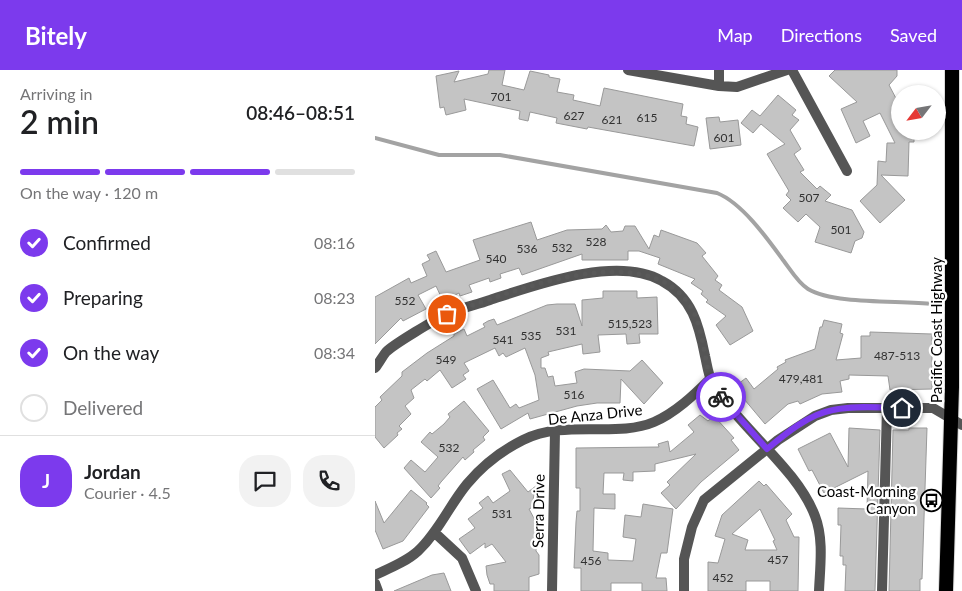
<!DOCTYPE html>
<meta charset="utf-8">
<style>
:root{--surface:#fff;--page:#f2f2f2;--text:#202124;--muted:#757577;--line:#e0e0e0;--accent:#7c3aed}
body{margin:0;font-family:Lato,sans-serif;background:var(--page);color:var(--text);height:100vh;display:flex;flex-direction:column;font-size:19px;white-space:nowrap}
*{box-sizing:border-box;margin:0}
p{font-size:16px;color:var(--muted)}
.icon{flex:none;width:28px;height:28px;fill:none;stroke:currentColor;stroke-width:2;stroke-linecap:round;stroke-linejoin:round}
.map{position:relative;flex:1;overflow:hidden}
.panel{display:flex;flex-direction:column;background:var(--surface);width:375px}
.panel>*{flex:none}
.needle{width:32px;rotate:239deg}
.fabs{position:absolute;left:516px;top:15px;display:grid;gap:10px}
.fabs a{display:grid;place-items:center;width:55px;height:55px;border-radius:50%;background:var(--surface);box-shadow:0 1px 4px #0004;font-size:25px}
.pin{position:absolute;display:grid;place-items:center;width:42px;height:42px;color:#fff;margin:-21px;border:2px solid #fff;border-radius:50%;box-shadow:0 1px 5px #0007}
.courier{position:absolute;display:grid;place-items:center;width:50px;height:50px;margin:-25px;border:4px solid #7c3aed;border-radius:50%;background:#fff;color:#222;box-shadow:0 1px 6px #0007}
.overview em{font-style:normal;font-weight:600}
.overview div{display:flex;flex-direction:column-reverse}
.overview{display:flex;align-items:center;justify-content:space-between;height:85px;padding:0 20px}
h1{font-size:32px;font-weight:600;line-height:38px}
.bar{display:grid;grid-template-columns:repeat(4,1fr);gap:8px 5px;align-content:center;height:60px;padding:0 20px}
.bar i{height:6px;border-radius:4px;background:var(--line)}
.bar .on{background:var(--accent)}
.bar p{grid-column:span 4}
.line{display:flex;align-items:center;gap:12px;padding:0 20px;border-top:1px solid var(--line)}
.line div{flex:1}
.round{display:grid;place-items:center;flex:none;width:52px;height:52px;border-radius:20px;background:var(--page)}
ol{padding:0 20px;list-style:none}
li{display:flex;align-items:center;gap:15px;height:55px}
li p{margin-inline-start:auto}
li .icon{padding:5px;border-radius:50%;background:var(--accent);color:#fff;stroke-width:4}
li:last-child{color:var(--muted)}
li i{width:28px;height:28px;border:2px solid var(--line);border-radius:50%}
header{display:flex;align-items:center;gap:30px;box-sizing:border-box;height:70px;padding:0 25px;background:var(--accent);color:#fff}
header strong{font-size:24px}
nav{display:flex;gap:28px;margin-inline-start:auto;font-size:18px}
main{display:flex;flex:1;min-height:0}
.map>svg:first-child{display:block}
</style>
<header>
<strong>Bitely</strong>
<nav><a>Map</a><a>Directions</a><a>Saved</a></nav>
</header>
<main>
<section class="panel">
<div class="overview"><div><h1>2 min</h1><p>Arriving in</p></div><em>08:46–08:51</em></div>
<div class="bar"><i class="on"></i><i class="on"></i><i class="on"></i><i></i><p>On the way · 120 m</p></div>
<ol>
<li><svg class="icon" aria-label="check" viewBox="0 0 24 24"><path d="M5 12l5 5 9-10"/></svg>Confirmed<p>08:16</p></li>
<li><svg class="icon" aria-label="check" viewBox="0 0 24 24"><path d="M5 12l5 5 9-10"/></svg>Preparing<p>08:23</p></li>
<li><svg class="icon" aria-label="check" viewBox="0 0 24 24"><path d="M5 12l5 5 9-10"/></svg>On the way<p>08:34</p></li>
<li><i></i>Delivered</li>
</ol>
<div class="line" style="height:90px"><b class="round" style="background:var(--accent);color:#fff">J</b><div><b>Jordan</b><p>Courier · 4.5</p></div><a class="round"><svg class="icon" aria-label="chat" viewBox="0 0 24 24"><path d="M4 5h16v11H9l-5 4z"/></svg></a><a class="round"><svg class="icon" aria-label="phone" viewBox="0 0 24 24"><path d="M5 4h4l2 5-3 2q2 4 5 5l2-3 5 2v4C11 20 4 13 5 4z"/></svg></a></div>
</section>
<div class="map">
<svg width="587" height="521" viewBox="0 0 587 521">
<rect width="100%" height="100%" fill="#fff"/>
<g fill="none" stroke-linecap="round" stroke-linejoin="round">
<path stroke="#a3a3a3" stroke-width="4" d="M0,68l64,17h61l217,38c25,10 50,45 66,67 7,9 15,23 25,29 27,16 92,11 125,15"/>
</g>
<path fill="#c4c4c4" stroke="#999" fill-rule="evenodd" d="M114,0h16l-3,15 22,5 6,-19 19,4v2l11,2 -3,13 17,3 -1,5 27,6 4,-18 79,16 -2,12 6,1 -1,7 12,3 -4,19 -106,-19 -1,2 -31,-6 1,-5 -27,-6 -2,9 -9,-2 1,-8 -56,-12 2,11 -20,5 -2,-8 -4,1 -4,-32 23,-5 -5,11 34,-8z
M460,0h62v6l-8,9 11,21v25h14v11h-5l-1,34 -27,-1 24,25 -25,23 -20,-22 17,-16 1,-24 8,1 1,-19h8l-15,-30 -17,8 7,15 -14,7 -15,-34 16,-7 -28,-26z
M403,25l18,15 -4,5 7,5 -9,10 11,19 -7,5 10,16 -4,2 17,17 3,-3 11,9 -6,6 27,9 12,22 -2,6 -7,3 -4,12 -36,-11 5,-15 -14,-13 -8,8 -15,-14 8,-8 -5,-5 3,-4 -22,-37 18,-10 -24,-20 -8,9 -12,-10 11,-13 8,6z
M344,47l1,5 18,-2 3,25 -31,4 -4,-31z
M156,152l6,18 30,-10 35,-1 4,-4 5,7 12,-1 2,-5h10l14,23 5,-14 5,2 2,-7 36,13 9,10 -4,3 16,20 -3,4 7,5 -3,5 23,17 11,24 -23,14 -14,-20 10,-9 -20,-14 2,-2 -7,-6 2,-3 -12,-8 4,-4 -37,-15 2,-6 -21,-7h-11v9h-46v-6l-60,21 -3,-7 -19,6 1,4 -11,4 -1,-4 -20,7 3,7 -12,4 -1,-3 -16,8 -7,-15 -18,9 8,14 -23,12 -2,-3 -26,26v-47l34,-19 2,5 16,-7 -5,-12 8,-4 -3,-5 9,-4 10,21 34,-12 -7,-20z
M228,221h34v7l20,-1 1,37h-19l1,9 -13,1 -1,-10 -28,1 2,17 -17,2 -1,-10 -34,8 1,3 -8,3v10h4l3,9 5,-1 2,10 22,-3 -2,-11 9,-3 46,2 12,-11 21,23 -19,21 -23,-25 -1,24h-23l-20,3 -47,13 -2,-6 -27,16 -24,-40 16,-9 17,28 6,-4 3,4 20,-8 -4,-25 -10,-27 -19,9 -3,-4 -4,3 -4,-8 -31,15 5,8 -6,4 3,4 -14,9 -12,-18 -13,11 -2,-2 -14,11 3,8 -9,8 6,8 -12,12 3,3 -5,4 1,2 -14,13 -9,-11v-30l7,-7 -2,-3 22,-21v-4l25,-19 27,-17v-2l10,-5 3,7 18,-9 -2,-3 5,-3 6,-2 3,6 50,-20 10,-1h18l7,22v-26l21,-2z
M449,250l18,4 -2,9 3,1 -7,26 25,-2v-22h9v-4l62,2v55l-42,1 -2,-14 -39,-1v4l-9,2 2,11 -20,2 -22,10 -2,-3 -10,3 -23,20 -31,-37 12,-9 8,11 24,-20 -1,-2 9,-5 -1,-2 30,-11 5,-22h2z
M89,331l25,30 -6,6 2,3 -12,10 1,2 -9,8 -2,-3 -22,25 -3,4 2,2 -9,10 -27,-30 7,-8 14,12 13,-15 -17,-15 9,-10 2,2 12,-10 6,-7 -2,-3z
M325,345l8,6 6,-5 20,22 -3,2 8,10 -38,32 -25,27 -15,-16 9,-8 -3,-3 29,-28 -41,10v7l-22,1v9l-10,-1 1,-7h-20l-1,21h12v15l-21,-1 -1,43 15,2v7l25,1 3,-22 -13,-2 2,-22 16,2 2,-13 30,5 -6,44h-6l-5,25h10l1,13h-25v-8h-31v8h-30v-23h-7l2,-46 1,-11h3v-23h-4v-40l83,-1 -1,-3 10,-3 2,11 24,-20 -6,-7z
M474,358l31,2 -5,161h-30l1,-26h-3v-9h-3l1,-31h-3v-17l29,1 1,-38 -44,22 -12,-23 -3,1 -11,-22 32,-16 18,34z
M534,358h18l-5,151h-2v12h-31l4,-161h16z
M135,400l18,22 8,-6 -4,18 1,3 -4,2 7,13v29l3,4v19l-10,3v14h-35v-7h-4l-3,-9 -1,-9 20,-4 -14,-18 -7,4v-5l-15,11 -11,-15 16,-11 -7,-9 15,-11 -4,-5 9,-7 5,7 17,-12 -8,-17z
M384,411l5,5 2,-2 26,30 -6,6 8,17h5l-1,54h-28v-10h-24v10h-38v-29l10,1 7,-24 -10,-3 7,-21zM385,439l15,31 -2,1 4,9h-32l3,-10 -16,-6z
M36,420l16,13 -1,1 3,3 -26,34 -20,8 -8,-19v-29l9,22z
M69,503l7,18h-57l38,-16z"/>
<g fill="none" stroke-linecap="round" stroke-linejoin="round">
<defs>
<path id="trunk" d="M571,521l6,-204v-317"/>
</defs>
<use href="#trunk" stroke="#dbdbdb" stroke-width="16"/>
<path stroke="#555" stroke-width="10" d="M253,0l91,16 18,1 50,-17
M417,0l55,101
M344,16v-16
M0,298c4,-5 7,-11 11,-16 8,-8 50,-33 61,-38 13,-6 29,-9 43,-14 46,-15 127,-45 172,-19 30,16 37,44 43,75 2,8 3,18 7,26 27,46 85,86 103,134 9,23 5,51 4,75
M60,463l27,25 14,33
M0,505c15,-7 31,-13 43,-24 21,-20 31,-45 49,-67 16,-19 34,-33 56,-44 42,-21 94,-2 131,-18 21,-9 40,-27 56,-43
M0,513l3,8
M177,521l3,-160
M309,521v-32l8,-32 12,-27 74,-60 37,-24 16,-6 17,-2h85l29,17
M507,521l5,-183"/>
<use href="#trunk" stroke="#000" stroke-width="14"/>
</g>
<g fill="none" stroke-linecap="round" stroke-linejoin="round">
<path stroke="#595959" stroke-width="5" stroke-dasharray="0 9" d="M72,244c61,-20 195,-78 242,-10 14,20 14,50 21,73 2,7 7,13 11,20"/>
<path stroke="#7c3aed" stroke-width="6" d="M346,327l46,52c18,-15 42,-35 66,-39 22,-5 47,-2 69,-2"/>
</g>
<defs>
<symbol id="bus-ring" viewBox="-11 -11 22 22"><circle r="9.5" fill="#fff" stroke="#000" stroke-width="1.5"/><path d="M-5-6H5V4H4V6H2V4H-2V6H-4V4H-5ZM-3.5-4V0h7V-4ZM-3.5 1.2v1.5H-2V1.2ZM2 1.2v1.5H3.5V1.2Z" fill="#000"/></symbol>
</defs>
<g fill-rule="evenodd">
<use href="#bus-ring" x="544" y="418" width="25" height="25"/>
</g>
<g text-anchor="middle" dominant-baseline="central" stroke-width="4.5" stroke-linejoin="round" paint-order="stroke">
<g font-size="12" fill="#313131">
<text x="126" y="26">701</text>
<text x="199" y="45">627</text>
<text x="272" y="47">615</text>
<text x="237" y="49">621</text>
<text x="349" y="67">601</text>
<text x="434" y="127">507</text>
<text x="466" y="159">501</text>
<text x="221" y="171">528</text>
<text x="187" y="177">532</text>
<text x="152" y="178">536</text>
<text x="121" y="188">540</text>
<text x="30" y="230">552</text>
<text x="255" y="253">515,523</text>
<text x="191" y="260">531</text>
<text x="156" y="265">535</text>
<text x="128" y="269">541</text>
<text x="522" y="285">487-513</text>
<text x="71" y="289">549</text>
<text x="426" y="308">479,481</text>
<text x="199" y="324">516</text>
<text x="74" y="377">532</text>
<text x="127" y="443">531</text>
<text x="403" y="489">457</text>
<text x="216" y="490">456</text>
<text x="348" y="507">452</text>
</g>
<g font-size="15" fill="#000" stroke="#fff">
<text transform="translate(561 260) rotate(-90)">Pacific Coast Highway</text>
<text transform="translate(220 344) rotate(-6)">De Anza Drive</text>
<text transform="translate(163 441) rotate(-89)">Serra Drive</text>
</g>
<g font-size="15" fill="#000" stroke="#fff" text-anchor="end">
<text x="541" y="421">Coast-Morning<tspan x="541" dy="17">Canyon</tspan></text>
</g>
</g>
</svg>
<div class="fabs">
<a><svg class="needle" viewBox="-14 -14 28 28"><path d="M0-13l5 13h-10z" fill="#e53935"/><path d="M0 13l5-13h-10z" fill="#757577"/></svg></a>
</div>
<div class="pin" style="left:72px;top:244px;background:#ea580c"><svg class="icon" aria-label="bag" viewBox="0 0 24 24"><path d="M5 8h14l-1 12H6zM9 8a3 3 0 0 1 6 0"/></svg></div>
<div class="pin" style="left:527px;top:338px;background:#1f2937"><svg class="icon" aria-label="home" viewBox="0 0 24 24"><path d="M3 11l9-7 9 7M6 9v11h12V9"/></svg></div>
<div class="courier" style="left:346px;top:327px"><svg class="icon" aria-label="bike" viewBox="0 0 24 24"><circle cx="6" cy="16" r="4"/><circle cx="18" cy="16" r="4"/><path d="M6 16l4-8h5l3 8M10 8l3 8H6M13 5h3"/></svg></div>
</div>
</main>
